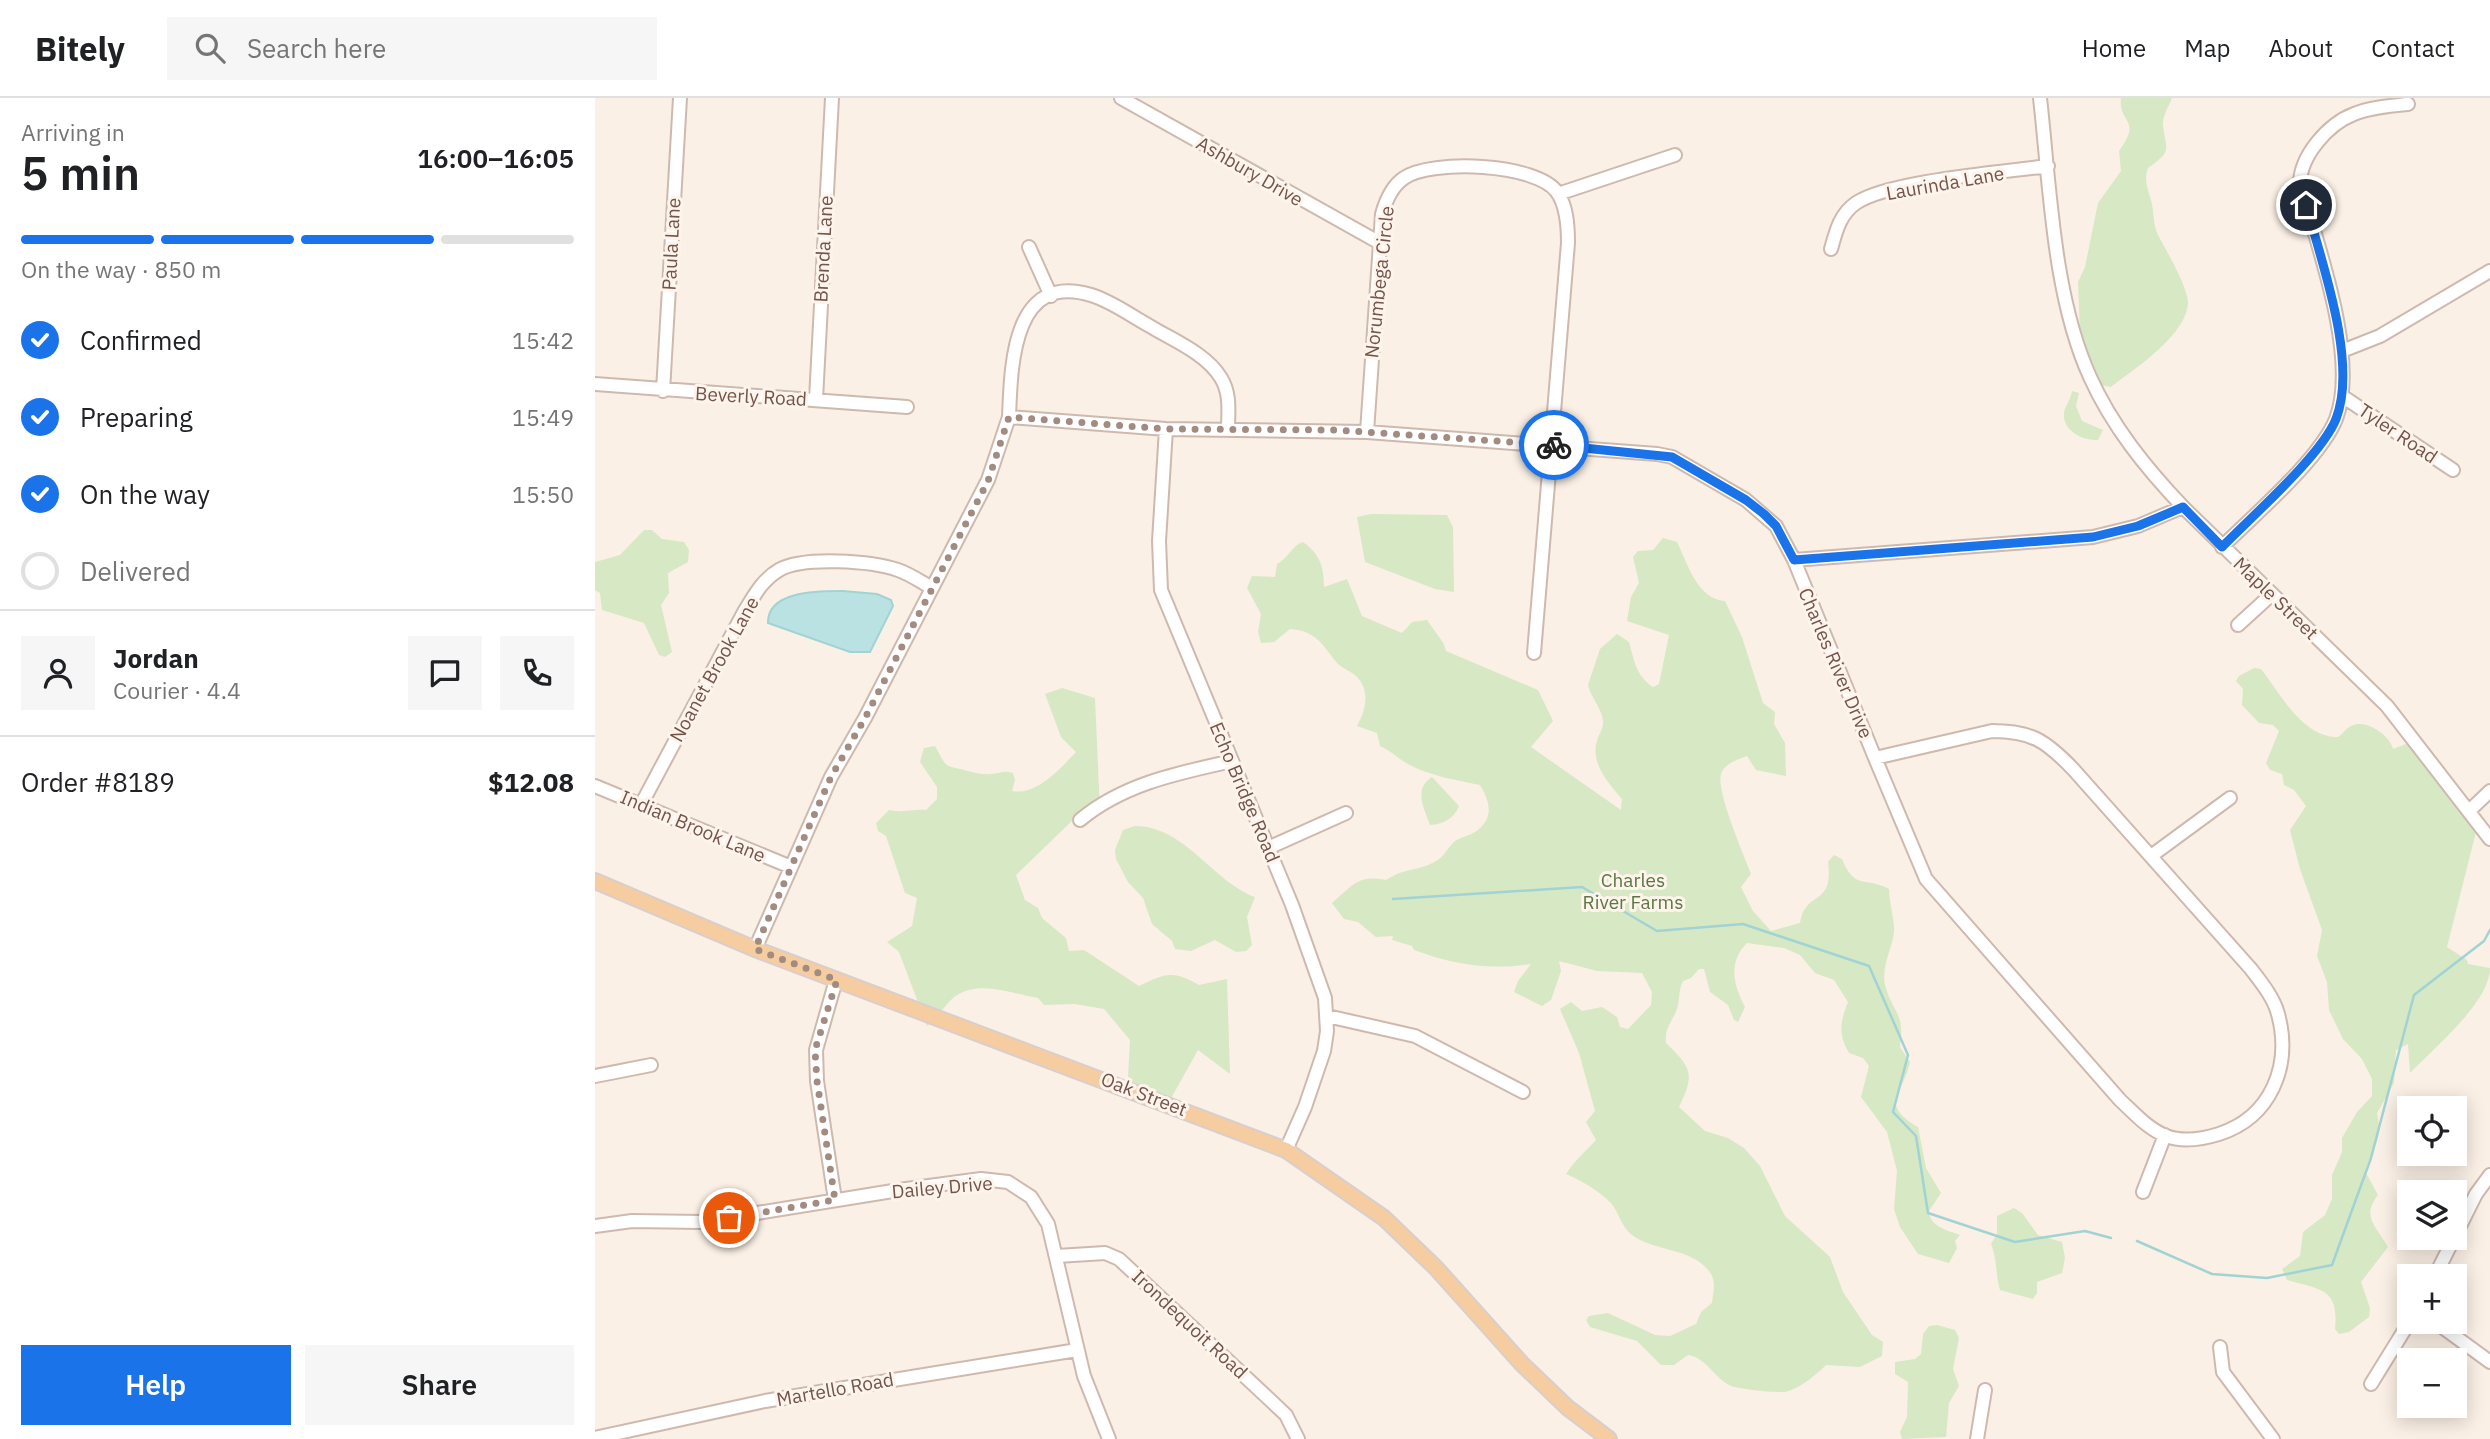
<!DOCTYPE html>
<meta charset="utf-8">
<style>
:root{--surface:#fff;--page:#f6f6f6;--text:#202124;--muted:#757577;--line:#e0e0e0;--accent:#1a73e8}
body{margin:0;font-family:"IBM Plex Sans",sans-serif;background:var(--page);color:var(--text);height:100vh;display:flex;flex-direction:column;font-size:26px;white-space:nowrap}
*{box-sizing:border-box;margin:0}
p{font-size:23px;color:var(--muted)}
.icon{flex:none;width:38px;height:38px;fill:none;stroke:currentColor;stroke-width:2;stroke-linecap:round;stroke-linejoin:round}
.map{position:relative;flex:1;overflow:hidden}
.panel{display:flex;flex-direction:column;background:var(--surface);width:595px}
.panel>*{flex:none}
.tools{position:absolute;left:1802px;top:998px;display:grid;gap:14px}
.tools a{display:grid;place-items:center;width:70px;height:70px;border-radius:0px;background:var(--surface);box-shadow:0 4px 18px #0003;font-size:35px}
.pin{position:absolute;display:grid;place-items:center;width:60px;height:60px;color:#fff;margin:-30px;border:4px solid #fff;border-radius:50%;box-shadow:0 2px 7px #0007}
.courier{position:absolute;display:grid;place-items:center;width:70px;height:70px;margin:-35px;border:5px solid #1a73e8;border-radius:50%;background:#fff;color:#222;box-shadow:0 2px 9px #0007}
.summary em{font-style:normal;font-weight:600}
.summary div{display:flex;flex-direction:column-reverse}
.summary{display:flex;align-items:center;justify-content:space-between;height:119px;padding:0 21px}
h1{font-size:46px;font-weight:600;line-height:52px}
.bar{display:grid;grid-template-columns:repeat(4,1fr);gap:10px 7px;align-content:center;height:84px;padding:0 21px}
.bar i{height:9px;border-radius:5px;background:var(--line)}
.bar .on{background:var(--accent)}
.bar p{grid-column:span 4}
.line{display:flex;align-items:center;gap:18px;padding:0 21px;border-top:2px solid var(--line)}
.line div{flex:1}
.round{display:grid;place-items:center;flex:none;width:74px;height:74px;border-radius:0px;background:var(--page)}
ol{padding:0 21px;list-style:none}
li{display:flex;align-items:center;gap:21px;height:77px}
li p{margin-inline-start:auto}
li .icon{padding:7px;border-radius:50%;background:var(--accent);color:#fff;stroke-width:4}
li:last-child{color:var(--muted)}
li i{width:38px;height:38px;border:4px solid var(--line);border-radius:50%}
.primary-button{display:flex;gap:14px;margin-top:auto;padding:14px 21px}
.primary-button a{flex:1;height:80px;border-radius:0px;background:var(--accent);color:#fff;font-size:28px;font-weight:600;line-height:80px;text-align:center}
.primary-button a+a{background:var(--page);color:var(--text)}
header{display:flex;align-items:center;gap:42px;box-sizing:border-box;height:98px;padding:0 35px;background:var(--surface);border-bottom:2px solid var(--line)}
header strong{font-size:33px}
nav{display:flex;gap:38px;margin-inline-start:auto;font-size:24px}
.search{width:490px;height:63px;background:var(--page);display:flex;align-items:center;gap:18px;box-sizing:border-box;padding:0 24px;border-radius:0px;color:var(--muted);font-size:26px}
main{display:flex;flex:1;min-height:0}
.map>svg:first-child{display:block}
</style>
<header>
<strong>Bitely</strong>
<div class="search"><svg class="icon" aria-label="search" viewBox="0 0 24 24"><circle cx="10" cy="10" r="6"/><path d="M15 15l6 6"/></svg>Search here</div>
<nav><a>Home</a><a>Map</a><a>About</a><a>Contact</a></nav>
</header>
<main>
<section class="panel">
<div class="summary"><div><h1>5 min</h1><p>Arriving in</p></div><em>16:00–16:05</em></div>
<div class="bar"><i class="on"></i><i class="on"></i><i class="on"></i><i></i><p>On the way · 850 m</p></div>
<ol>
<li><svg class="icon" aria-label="check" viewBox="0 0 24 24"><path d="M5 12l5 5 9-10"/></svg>Confirmed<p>15:42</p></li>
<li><svg class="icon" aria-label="check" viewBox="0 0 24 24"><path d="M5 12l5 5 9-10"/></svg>Preparing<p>15:49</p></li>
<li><svg class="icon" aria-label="check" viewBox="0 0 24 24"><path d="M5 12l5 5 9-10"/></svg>On the way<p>15:50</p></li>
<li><i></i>Delivered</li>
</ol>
<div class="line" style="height:126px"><a class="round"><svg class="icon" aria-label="person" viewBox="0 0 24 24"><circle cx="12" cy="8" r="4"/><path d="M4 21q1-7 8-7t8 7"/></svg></a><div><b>Jordan</b><p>Courier · 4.4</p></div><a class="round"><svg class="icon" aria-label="chat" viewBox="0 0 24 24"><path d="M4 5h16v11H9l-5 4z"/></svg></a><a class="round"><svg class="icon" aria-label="phone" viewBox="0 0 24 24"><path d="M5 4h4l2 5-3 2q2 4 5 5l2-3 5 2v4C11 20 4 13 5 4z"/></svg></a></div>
<div class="line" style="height:91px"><div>Order #8189</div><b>$12.08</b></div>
<div class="primary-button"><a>Help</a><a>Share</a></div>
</section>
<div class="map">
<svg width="1895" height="1341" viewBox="0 0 1895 1341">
<rect width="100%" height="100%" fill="#fbf0e5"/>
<path fill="#d7e8c4" d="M1526,0h51c-3,8 -10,19 -9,27 3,26 10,25 -15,43 -5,13 1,23 4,36 2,10 1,20 6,31 8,15 30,52 30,68 -2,33 -54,66 -77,84l-11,-2 -20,-52 -2,-51 7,-15 13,-64 23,-32 -2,-20c24,-33 -1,-27 2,-53z
M1477,293l7,2 -3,13 6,15 21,9 -5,10c-15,1 -36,-9 -34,-27 1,-7 7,-14 8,-22z
M776,416l76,1 6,12 1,65 -19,-3 -70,-27 -8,-45z
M49,432h8l10,9 22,3 5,8 -1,12 -20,11 1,20 -8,12 11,47 -7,5 -6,-2 -15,-32 -42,-13 -2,-17 -5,-3v-28l25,-7z
M1068,440l14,4c11,22 20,57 48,59l17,36 21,66 12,9 -1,12 11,19 1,33 -30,-6 -9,-14c-10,4 -22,7 -26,18 -5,18 23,81 30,100l-10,13 12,24 18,20 29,-8c5,-34 34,-15 28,-61l6,-7 8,4c13,32 23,17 47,30 0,14 6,32 5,43 -2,17 -13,35 -9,53 8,29 20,26 15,62l10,15c-7,33 -32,41 8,65l8,41 15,25 -12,18c1,16 18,19 31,24l-5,6 2,7 -8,15 -31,-9 -18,-27 -6,-18 3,-38 -10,-39 -26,-35 8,-31 -6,-8 -14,-5c-11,-19 -9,-31 -1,-51l-14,-22 -19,-7 -15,-18 -16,-7 -37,-5c-20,20 -13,43 -2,64l-7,15 -4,-2 -6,-15 -18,-13 -6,-23h-5l-8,9 -8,3c-5,10 -3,19 -6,28 -5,13 -13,20 -11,34 26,25 29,31 13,64l26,24 23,7 16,10 16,18 25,50 45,41 13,35 29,43 11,7 -1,14 -22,11 -34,-2c-10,10 -27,24 -41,27 -9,1 -45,-3 -54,-6 -17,-8 -24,-28 -43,-31l-14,10h-13l-24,-24 -47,-14 -4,-7 3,-4 19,-3 47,22 15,1 26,-12 5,-12 11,-9c1,-11 5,-22 -3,-32 -19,-24 -54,-19 -77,-36 -11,-8 -13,-23 -21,-32 -12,-12 -30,-23 -45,-29 9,-14 19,-22 30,-34l-10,-18 9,-11 -16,-58 -19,-44 11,-7 11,9 20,-4 15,10 3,10 8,2 23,-24 1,-13 -10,-19 -45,-2 -38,-10 2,10 -10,29 -9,6 -28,-14 4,-11 13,-17c-44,6 -76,1 -117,-14l-2,-4 -20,-6 1,-4 -17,1 -18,-15 -14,-3 -12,-16c20,-17 26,-29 54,-23 20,-13 31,-8 50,-19 8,-4 12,-14 19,-20 6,-4 14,-5 20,-9 20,-14 15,-30 5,-47 -24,-5 -50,-9 -72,-21 -9,-5 -17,-13 -28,-18l-3,-13 -20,-7c9,-16 14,-37 -2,-51 -5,-4 -13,-7 -18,-12 -15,-18 -20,-32 -47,-34l-16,13 -13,1 -3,-11 3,-18 -14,-26 5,-12 23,1 2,-13c12,-6 14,-18 26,-22 17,12 21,25 21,45l23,-8 15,37 40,17 10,-11 15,-2 17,24 2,7 92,39 15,31 -22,26 90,63 1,-11c-13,-15 -32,-36 -25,-58 2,-8 7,-12 6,-21 -2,-13 -12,-22 -15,-35l12,-36 17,-15 12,8c5,18 7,34 24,45l6,-3 10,-49 -42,-14 4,-24 8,-14 -6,-26 5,-6 15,-1z
M1659,570l7,1c19,24 41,68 77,68 5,-3 8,-9 13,-11 14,-8 39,9 42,23l18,-7 66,86 -30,119 20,13 1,4 22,4c0,34 -56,80 -80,105l-2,-29 -12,6 -2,33 -17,30c6,28 -4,33 -12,58l13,24c-17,22 -2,31 10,52l-27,35 9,26 -1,9 -20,15 -10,2 -4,-5c4,-41 -14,-39 -48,-49l-5,-11 18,-13 3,-24 22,-17 7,-16v-24l10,-23v-14l15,-26 15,-16v-17l-10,-20 -19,-20 -14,-29 -2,-28 -10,-26 5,-26 -22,-61 -10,-39 16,-24 -12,-16 -10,-5 -2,-11 -12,-4 -4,-7 13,-32 -6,-6 -14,-2 -17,-18 1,-16 -7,-8 3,-5z
M467,590l33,10 5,114 -23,4 -61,59 9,25 13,8 4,10 24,20 3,13 15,-1 55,36c26,-13 34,-16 60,-1l28,-6 3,95 -32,-24 -33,59 -38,-12 3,-57 -26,-31 -29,-5 -31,1 -6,-7c-26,-4 -61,-20 -85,0 -10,9 -15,20 -26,28l-28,-74 -12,-10 25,-16 5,-28 -12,-5 -19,-57 -8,-5 -2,-8 13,-13c14,3 23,-1 37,0l11,-11v-12l-17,-25 4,-14 11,-2c14,25 8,18 33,25 8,2 15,4 23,3 9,-1 13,-4 22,-1l2,7 -3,11c24,5 48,-22 64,-39l-15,-15 -16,-43z
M837,679l27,29c-5,13 -16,18 -29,19 -6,-17 -17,-36 2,-48z
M540,728c50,0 77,55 120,71l-8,20 5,28 -6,6 -10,1 -21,-12 -24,11 -16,-2 -3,-8 -20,-17 -9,-26 -15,-16 -12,-23 -1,-9 8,-20z
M1419,1110l8,5 16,22 24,7 3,16 -3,15 -25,9v11l-4,6 -33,-9c-5,-17 -2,-28 -9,-46l6,-10v-18z
M1342,1227l18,5 4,8 -6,31 6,17 -10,17 -3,34 -44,2 -2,-7 7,-15 1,-35 -13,-8v-12l20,-3 6,-5 2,-20 6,-8z"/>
<path fill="#bae2e3" stroke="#a1d3d5" stroke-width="2" d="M248,493l34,3 14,6 2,6 -23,46h-20l-82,-29c-1,-33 53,-32 75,-32z"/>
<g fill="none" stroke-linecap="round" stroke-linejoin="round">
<path stroke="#a1d3d5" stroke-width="2.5" d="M798,801l189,-12 75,44 86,-7 126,42 39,89 -15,57 23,24 12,77 87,29 70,-11 26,7
M1542,1143l75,33 55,4 65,-13 39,-107 43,-163 70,-54 6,-11"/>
<defs>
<path id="minor" d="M526,0l259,145
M1445,0c10,88 13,198 50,279 22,49 56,91 93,130l204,199 103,133
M963,96l117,-39
M434,149l22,49
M1236,151c5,-18 9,-35 25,-46 32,-22 149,-31 192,-37
M1747,253l38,-15 110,-65
M0,286l312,23
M68,293l17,-293
M1747,298l111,74
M221,301l16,-301
M414,319c2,-50 3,-146 82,-122 20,6 39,20 57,30 24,15 58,28 73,53 10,16 7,34 7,52
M571,331l-7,112 2,49 131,315 33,93 2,33 -3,20 -19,56 -19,43
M772,334l15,-218c4,-14 10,-28 22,-36 27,-19 132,-15 153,14 10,14 11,34 11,51l-34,410
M1627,449c32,-32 98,-88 114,-128 23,-60 -18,-173 -36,-235 0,-28 28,-60 54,-70 17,-7 36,-8 54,-10
M1199,462l299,-23 45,-11 45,-19
M1643,527l34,-31
M0,688l196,81
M47,705l102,-191c10,-16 18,-32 35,-42 24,-14 93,-9 119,0 12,4 23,12 34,18
M1874,713l21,-20
M485,722c43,-36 98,-47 152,-59
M673,750l78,-35
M1556,758l79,-58
M160,851l76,-172 34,-59 123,-238 21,-63 157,12 201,3 290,22 15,3 74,43 30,26 18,34 81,198 117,-27c40,0 54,10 81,38l178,200c10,13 23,29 27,45 14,52 -7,103 -59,120 -16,5 -37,8 -53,2 -18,-7 -32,-23 -46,-36l-194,-221 -51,-121
M732,918l88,20 108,56
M0,978l56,-11
M1548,1094l22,-57
M240,1102l-18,-119 -1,-31 20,-70
M0,1128l37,-5 70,1 197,-32 82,-11 27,3 23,15 17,27 36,152 25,63
M462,1158l48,-3 14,6 149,139 18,17 12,24
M1840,1178l41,-82 14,-19
M1839,1223l56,41
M1625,1249l3,25 50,67
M1776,1286l39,-63
M0,1340l170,-37 312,-51
M1382,1341l8,-49"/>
<path id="major" d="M0,783l160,68 531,201 98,68 52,50 86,96 46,44 41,31"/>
</defs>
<use href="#minor" stroke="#ceb9af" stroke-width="16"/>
<use href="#major" stroke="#d8cfcd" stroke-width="18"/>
<use href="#minor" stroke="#fff" stroke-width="12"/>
<use href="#major" stroke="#f6cca1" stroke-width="14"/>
</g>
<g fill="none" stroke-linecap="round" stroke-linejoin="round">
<path stroke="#a28b81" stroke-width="7" stroke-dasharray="0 12.6" d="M134,1120l106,-18 -18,-119 -2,-31 22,-70 -82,-31 76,-172 34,-59 123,-237 21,-64 157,12 170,1 218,15"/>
<path stroke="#1a73e8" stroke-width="9" d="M959,347l118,12 74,43 18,14 12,12 18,34 299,-23 45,-11 45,-19 39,40c30,-31 99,-91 114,-128 22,-56 -14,-156 -30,-214"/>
</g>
<g text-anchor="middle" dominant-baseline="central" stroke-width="6" stroke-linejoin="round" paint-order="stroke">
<g font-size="19" fill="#72554b" stroke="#fef4eb">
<text transform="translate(655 73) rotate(30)">Ashbury Drive</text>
<text transform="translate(1350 85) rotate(-10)">Laurinda Lane</text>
<text transform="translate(76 146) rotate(-87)">Paula Lane</text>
<text transform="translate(228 151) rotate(-87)">Brenda Lane</text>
<text transform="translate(784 184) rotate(-84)">Norumbega Circle</text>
<text transform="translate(156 298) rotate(3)">Beverly Road</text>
<text transform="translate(1803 335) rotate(34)">Tyler Road</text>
<text transform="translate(1681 500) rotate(44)">Maple Street</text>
<text transform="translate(1241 565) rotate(67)">Charles River Drive</text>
<text transform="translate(119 571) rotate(-61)">Noanet Brook Lane</text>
<text transform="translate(650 694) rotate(67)">Echo Bridge Road</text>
<text transform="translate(98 728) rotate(23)">Indian Brook Lane</text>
<text transform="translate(549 996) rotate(21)">Oak Street</text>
<text transform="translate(347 1089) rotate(-5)">Dailey Drive</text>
<text transform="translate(595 1226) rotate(43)">Irondequoit Road</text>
<text transform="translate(240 1291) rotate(-10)">Martello Road</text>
</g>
<g font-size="19" fill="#5a7844" stroke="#fef4eb">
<text x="1038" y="782">Charles<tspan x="1038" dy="22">River Farms</tspan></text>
</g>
</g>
</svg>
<div class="tools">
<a><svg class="icon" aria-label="locate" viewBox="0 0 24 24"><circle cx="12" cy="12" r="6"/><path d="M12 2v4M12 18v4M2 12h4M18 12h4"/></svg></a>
<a><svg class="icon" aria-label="layers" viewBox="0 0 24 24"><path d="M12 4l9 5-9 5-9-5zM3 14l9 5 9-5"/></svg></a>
<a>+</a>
<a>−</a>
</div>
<div class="pin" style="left:134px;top:1120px;background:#ea580c"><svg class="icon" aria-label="bag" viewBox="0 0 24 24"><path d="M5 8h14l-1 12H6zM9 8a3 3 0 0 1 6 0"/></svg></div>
<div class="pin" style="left:1711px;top:107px;background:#1f2937"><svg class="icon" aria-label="home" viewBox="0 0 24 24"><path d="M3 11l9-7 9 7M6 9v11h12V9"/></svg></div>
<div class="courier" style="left:959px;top:347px"><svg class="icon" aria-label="bike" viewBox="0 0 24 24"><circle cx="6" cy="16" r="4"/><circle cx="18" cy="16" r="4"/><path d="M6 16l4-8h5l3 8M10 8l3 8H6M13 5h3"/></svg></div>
</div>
</main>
